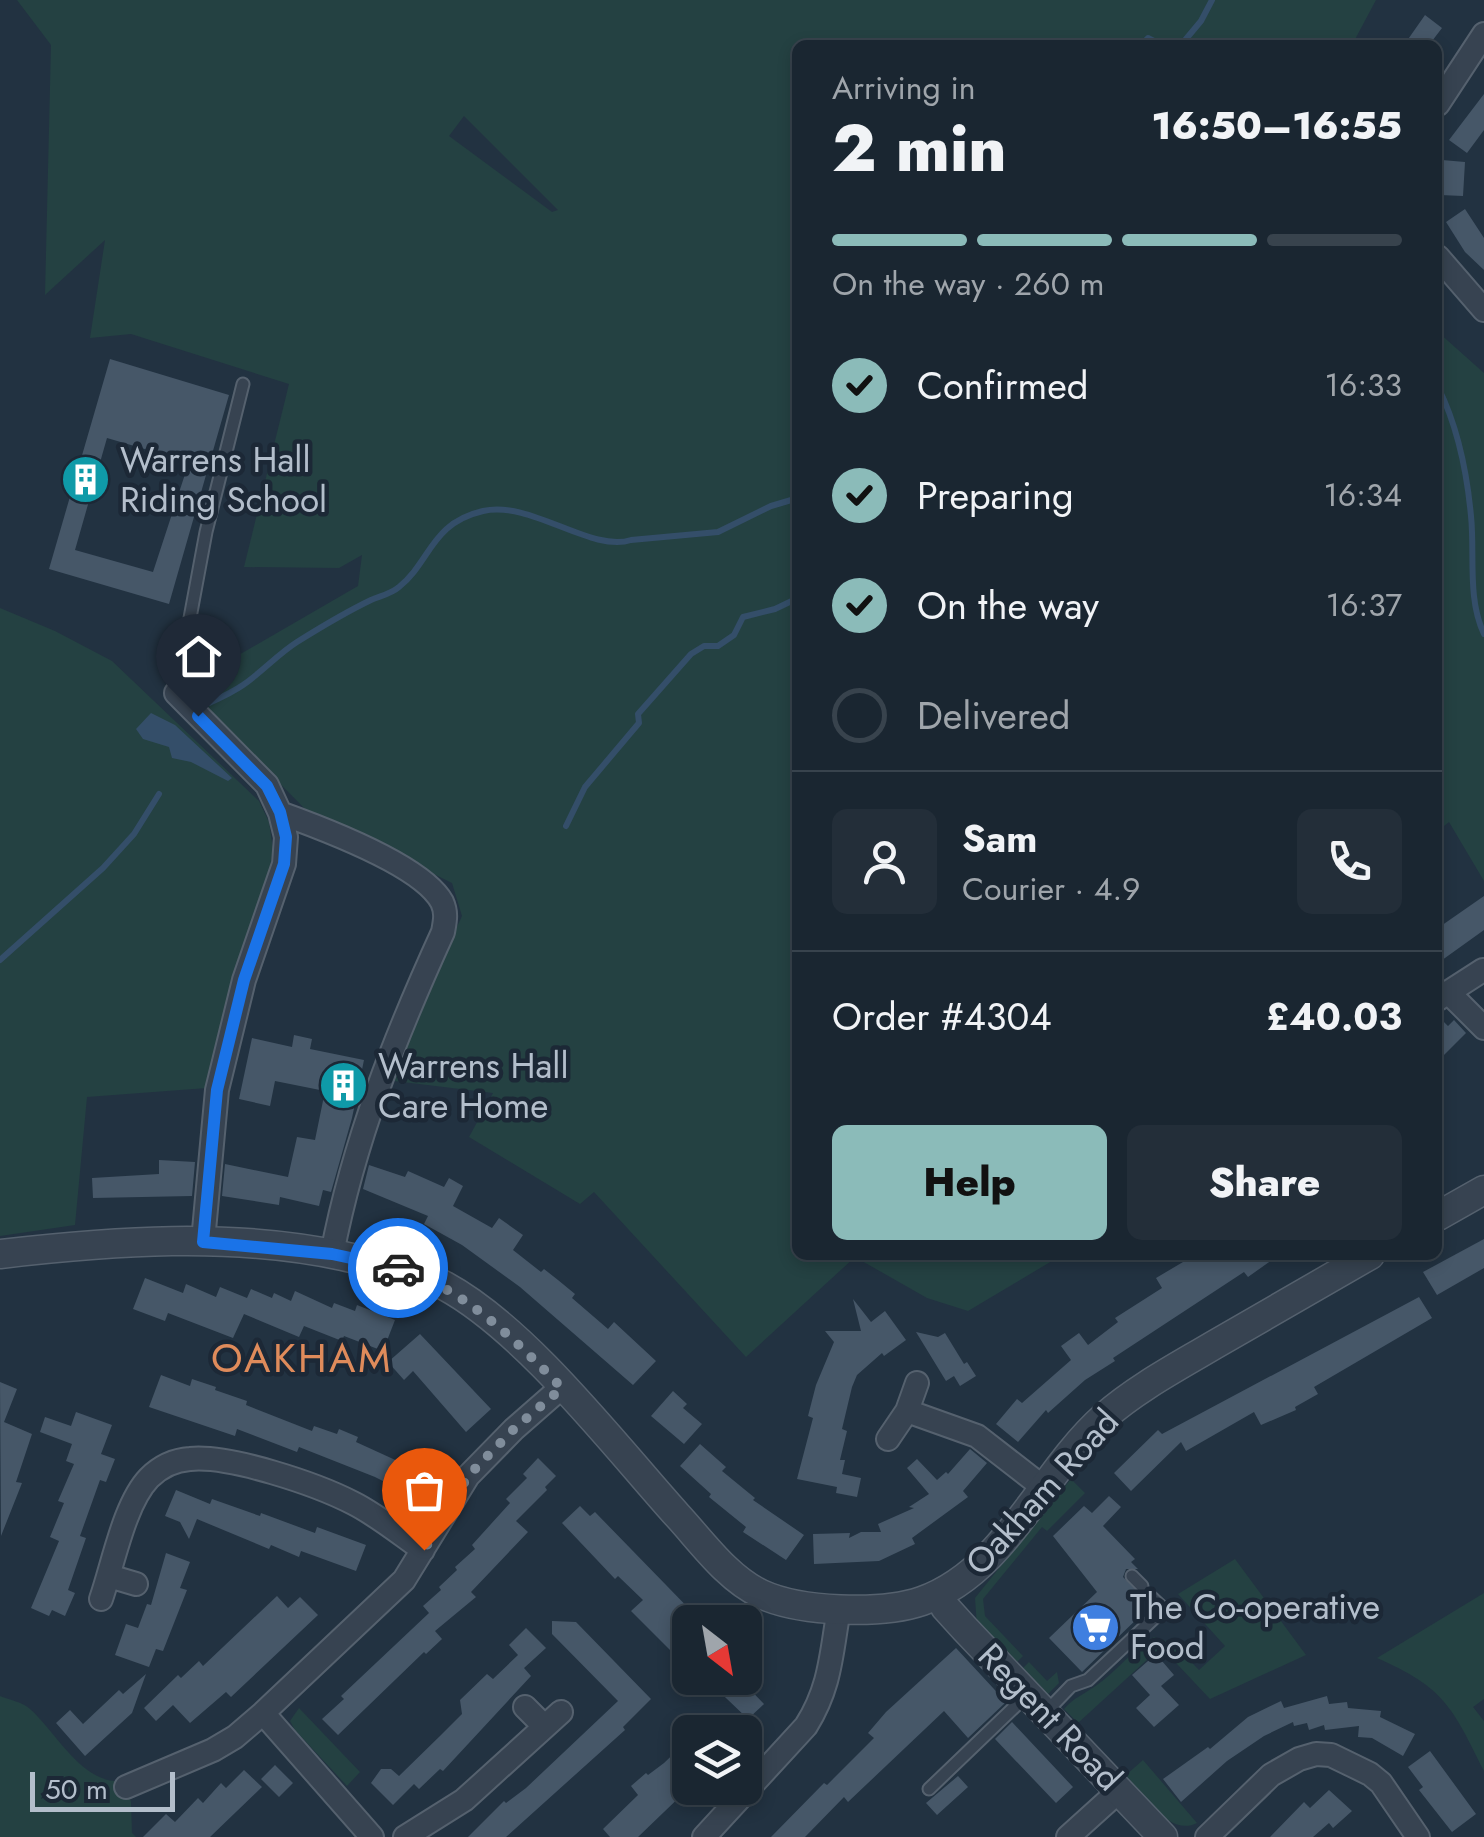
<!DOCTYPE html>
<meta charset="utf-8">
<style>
:root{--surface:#1a2631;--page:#232e39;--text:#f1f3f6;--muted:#9fa5ab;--line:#38434d;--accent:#8bbbb9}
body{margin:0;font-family:Jost,sans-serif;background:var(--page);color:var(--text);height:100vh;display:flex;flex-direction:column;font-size:38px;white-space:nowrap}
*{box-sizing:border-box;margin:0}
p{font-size:32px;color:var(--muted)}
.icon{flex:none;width:55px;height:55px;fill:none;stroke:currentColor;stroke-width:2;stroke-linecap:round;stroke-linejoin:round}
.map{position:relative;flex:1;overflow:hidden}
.details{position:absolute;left:792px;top:40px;width:650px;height:1220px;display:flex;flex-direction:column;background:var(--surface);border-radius:15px;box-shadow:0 5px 15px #0003,0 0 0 2px var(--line)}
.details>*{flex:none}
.needle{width:65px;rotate:149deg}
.buttons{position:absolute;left:672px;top:1605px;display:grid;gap:20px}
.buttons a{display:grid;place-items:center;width:90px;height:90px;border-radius:15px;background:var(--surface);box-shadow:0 5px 15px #0003,0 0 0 2px var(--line);font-size:50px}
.scale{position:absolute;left:30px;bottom:25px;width:145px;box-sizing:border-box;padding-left:10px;border:5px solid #b3becb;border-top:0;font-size:28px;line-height:35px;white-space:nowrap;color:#b3becb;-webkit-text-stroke:8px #1c2836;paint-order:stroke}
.pin{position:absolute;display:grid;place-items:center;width:85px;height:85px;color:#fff;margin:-102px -42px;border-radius:50% 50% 50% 0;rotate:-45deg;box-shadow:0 0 10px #0007}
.pin .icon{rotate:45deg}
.courier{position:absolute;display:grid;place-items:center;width:100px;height:100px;margin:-50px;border:8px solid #1a73e8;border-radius:50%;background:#fff;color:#222;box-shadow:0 2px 12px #0007}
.overview em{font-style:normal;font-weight:800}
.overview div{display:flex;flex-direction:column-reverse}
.overview{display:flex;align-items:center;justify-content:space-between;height:170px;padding:0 40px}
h1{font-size:65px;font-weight:800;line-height:75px}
.bar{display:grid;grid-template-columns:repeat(4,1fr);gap:15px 10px;align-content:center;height:120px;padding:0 40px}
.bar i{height:12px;border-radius:8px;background:var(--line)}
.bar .on{background:var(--accent)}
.bar p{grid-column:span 4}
.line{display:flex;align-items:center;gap:25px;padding:0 40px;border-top:2px solid var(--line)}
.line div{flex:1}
.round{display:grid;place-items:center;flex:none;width:105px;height:105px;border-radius:15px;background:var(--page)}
ol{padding:0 40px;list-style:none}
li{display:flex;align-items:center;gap:30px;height:110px}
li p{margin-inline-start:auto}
li .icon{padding:10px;border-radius:50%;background:var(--accent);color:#111;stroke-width:4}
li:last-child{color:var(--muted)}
li i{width:55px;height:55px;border:5px solid var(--line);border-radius:50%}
.action{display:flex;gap:20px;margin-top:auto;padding:20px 40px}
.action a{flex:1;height:115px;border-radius:15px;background:var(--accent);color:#111;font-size:40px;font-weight:800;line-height:115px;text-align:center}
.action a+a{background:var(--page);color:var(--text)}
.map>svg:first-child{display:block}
</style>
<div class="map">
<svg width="1484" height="1837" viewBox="0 0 1484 1837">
<rect width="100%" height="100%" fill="#223241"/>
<path fill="#244142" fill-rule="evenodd" d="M17,0h1359l-24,45h-554v1210h264l-94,56 -41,-13 -72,-41 -109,100 -152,-165 -14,12 -111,-67 24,-44 -107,-13 76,-164 -10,-33 -144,-71 -91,-92 -25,-38 166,-96 4,-31 -23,13 -95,-1 45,-183 -158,-50 -41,4 15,-98 -60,55 6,-250zM464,116l94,94 -6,2 -103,-76z
M1438,332l46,41v508l-35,-59 -11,9z
M0,608l55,23 57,30 147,140 10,21 4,27 -7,43 -59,196 -120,9 -12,128 -75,11z
M1071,1479l14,14 -38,38 -5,-4 -59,72 2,17 38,40 -12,12 -34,-42 -2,-28z
M1235,1559l71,96 -96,44 -49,-52 -83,76 -14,-14c10,-12 21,-15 33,-24 21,-15 35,-35 57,-48l19,6 26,27 26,-24 -47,-52z
M1484,1593v106l-11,8 11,14v50c-32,-64 -39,-83 -107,-113z
M1029,1662l18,19 10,-9 2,11 -13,13 -29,-22z
M0,1696c10,4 22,6 30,13 27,24 53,77 94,72l7,21 1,31 4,4h-136z
M299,1708l61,64 -13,14 -52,-56 -5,-9z
M1143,1760l54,63c-28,14 -54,-28 -71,-48z"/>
<path fill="#344e69" d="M151,713l24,12 57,53 -4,3 -37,-19 -19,-4 -3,-11 -26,-8 -7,-10z"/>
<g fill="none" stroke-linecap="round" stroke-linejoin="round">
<path stroke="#344e69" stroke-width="6" d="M1141,45l7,-7 14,7
M1181,45l20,-24 11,-21
M1438,387c19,38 29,86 33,129 4,38 -4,82 13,118
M209,703c11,-5 24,-11 34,-18 19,-13 35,-31 54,-43 24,-15 49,-30 74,-42 9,-4 20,-6 28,-13 32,-26 32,-64 84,-76 48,-11 108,42 148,29l87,-8 53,-26 27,-8
M566,826l19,-39 54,-64 -1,-9 53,-60 13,-8h14l16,-11 9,-18 32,-8 23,-11
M0,960l103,-92 31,-34 25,-40"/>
</g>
<path fill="#465768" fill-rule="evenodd" d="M1425,15l17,13 -13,17h-25z
M1484,94v36l-17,23 -18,-13z
M1442,160l23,2 -2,34 -23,-1z
M1465,209l19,29v32l-19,-18 -19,-30z
M110,359l119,36 -60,209 -120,-35zM107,438l82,24 -36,110 -78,-22z
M1484,896v34l-46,33v-35z
M1438,1016l10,10 6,-6 12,13 -28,28z
M294,1035l18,4 -2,10 54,11 -12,58 -21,74 -8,-2 -4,16 -39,-9 -1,8 -57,-9 3,-32 63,13 9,-40 18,3 10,-49 -50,-10 -5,25 -31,-7 13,-61 40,9z
M159,1160l36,2 -3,34 -99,2 -1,-20 67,-4z
M369,1165l36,12 3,-6 36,16 5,-9 14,8 -10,20 39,22 7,-10 24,17 -10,15 28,22 3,-3 14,11 17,14 -3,4 36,31 6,-7 42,39 -23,24 -113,-98 -58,-42 -38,-21 4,-8 -65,-27z
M1484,1239v29l-47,27 -14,-23z
M1179,1255h100l-31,22 -4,-5 -131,86 2,3 -30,19 -37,33 -2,-3 -28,32 -22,-18 21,-25 5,4 49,-43 -10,-14 18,-13 9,12 30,-23 -3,-4 47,-30 -6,-10 27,-16z
M145,1278l38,15 3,-9 30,13 4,-10 27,11 4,-9 21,9 2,-5 17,8 4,-10 37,17 2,-5 21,8 2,-6 38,15 -12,31 -39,-15 -2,5 -38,-15 -5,11 -55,-23 -11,24 -65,-25 -3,8 -32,-12z
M1419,1297l13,21 -118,69 4,7 -23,13 1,3 -35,15 -7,-13 -68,39 -5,-9 -50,49 -17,-18 44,-43 4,4z
M853,1299l18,23 14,-11 21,29 -22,16 -2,-3 -25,22 -5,12 -10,42 5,2 -7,29h5l-3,14 19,4 -4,19 -21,-4 1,-6 -40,-8 16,-61 -5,-2 8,-31 18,-43 -9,-11h36z
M916,1332l22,5 7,-4 19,31 3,-2 9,14 -16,10 -6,-10 -8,5z
M420,1334l71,75 -25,23 -53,-61 -9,9 -16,-18z
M161,1375l29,11 2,-7 24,8 -1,3 32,11 -1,4 66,26 2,-5 23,8 2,-5 19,8 -2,5 70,32 -10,24 -41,-21 -76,-30 -2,5 -60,-23 -2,7 -86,-29z
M0,1382l17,7 -13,33 28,12 -16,48 6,1 -21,53z
M673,1391l14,13 -4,4 19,16 -18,20 -33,-28z
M76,1412l36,13 -11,29 14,5 -9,23 -6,-2 -20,56 6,2 -18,52 7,3 -10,23 -13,-6 -3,6 -18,-8 28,-67 -9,-4 14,-34 -6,-2 16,-37 -8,-3 6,-17 -32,-12 5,-15 26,9z
M700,1444l26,23 -4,4 33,27 -2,2 51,35 -18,25 -43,-28 3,-5 -37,-30 2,-3 -31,-28z
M970,1449l17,14 -24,28 5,6 -56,41 3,6 -36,17 -65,3 -1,-30 37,-1 -1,5 12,-6h20l-3,-8 36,-16 -5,-1 20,-13 -22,-26 10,-9 20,21 9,-8 2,2z
M538,1458l18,18 -11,11 2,3 -31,31 12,11 -57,60 5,5 -41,34 7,8 -16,15 -2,-2 -86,83 -16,-16 22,-20 -3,-3 88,-83 -6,-7 18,-16 -2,-3 18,-17 -2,-3 20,-18 -3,-4 38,-42 -4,-4 21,-21 -4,-4z
M176,1490l34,14 2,-5 48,17 1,-3 54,20 2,-6 49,18 -10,26 -55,-20 -2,6 -28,-12 -2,4 -72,-30 -8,20 -9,-17 -15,-6z
M1109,1496l12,11 -18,19 32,33 -4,3 7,7h-12l-3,8 18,18 2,7 -8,8 6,5 -59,57 -33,-34 48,-46 -44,-56 31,-30 8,7z
M580,1506l10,10 5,-4 107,110h-12v48l-59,-59 12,-11 -25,-24 -3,3 -53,-56z
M166,1553l24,9 -10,26 7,2 -24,61 -7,-2 -7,18 -34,-12 11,-31 12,4 9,-24 4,1z
M277,1596l11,12 12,-11 18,18 -87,82 -5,-5 -36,31 -17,-18 -17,16 -12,-13 34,-33 3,3 18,-17 4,5z
M552,1621l24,1 75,77 -28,28 2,3 -119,107h-38l36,-36 2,2 20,-15 92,-87 -66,-67z
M526,1628l20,20 -22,20 7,8 -88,95 -3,-2 -21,20 -5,-5 -21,21 -22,-22 10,-14h10l8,7 42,-41 21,-21 -2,-14 27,-26 6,5 25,-24 -9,-10z
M956,1648l50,54 -38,36 -24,-27 -96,91 -4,-5 -39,40h-34l53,-54 3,2 47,-47 -6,-5 18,-21z
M1156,1654l18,21 -13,11 18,19 -25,22 -18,-19 14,-13 -18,-20z
M146,1674l-14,39 -47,43 -29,-33 14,-13 13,14 36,-34 4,4z
M705,1678h34l25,26 -16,15z
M1327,1696l2,8 18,-2 1,6 33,3 -1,6 35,17 -12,22 -31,-18 -14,-1 1,-11 -34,4 -1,-5 -15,5 -2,-7 -13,3 -1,-4 -29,14 -37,25 -46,41 -18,-23 45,-32 2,2 38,-32 33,-16 3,7z
M1012,1722l61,65 -17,16 -61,-64z
M690,1738v49l-52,50h-28l-7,-8 35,-34 -7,-9 15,-13 2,2 16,-12z
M1430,1751l46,63 -24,18 -33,-42 4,-3 -15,-20z
M275,1765l18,18 -14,14 -18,-18z
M244,1770l18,17 -52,50h-67l23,-23 9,8 23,-24 5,5 18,-20 5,5z
M958,1776l10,11 -31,28 -11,-12z
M1329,1790l23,21 -19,17 -4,-5 -16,14h-43l34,-35 6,6z"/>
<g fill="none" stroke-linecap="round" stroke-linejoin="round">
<defs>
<path id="service" d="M176,693l30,-161 37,-148
M1132,1576l10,10
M1046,1712l25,-26 17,-6 76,-71 -14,-13
M929,1789l97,-93"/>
<path id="minor" d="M1438,104l46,-70
M1438,257l46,53
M176,693l91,92 13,28 6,24 -2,27 -40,116 -27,110 -14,151
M280,813c39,14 142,52 162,89 5,11 3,19 1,30 -48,105 -89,208 -111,322
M1448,992l36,36
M1438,999l45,-29
M907,1411l70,25 67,52
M888,1439l19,-28 10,-28
M109,1576l27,8
M101,1599c12,-34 23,-95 48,-121 11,-11 26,-18 41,-19 40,-4 126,25 163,44 24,12 47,31 70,47
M525,1707l19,19
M263,1713l109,124
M126,1787l87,-37 22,-13 28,-24 141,-133 64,-104 46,-47 48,-42
M405,1837l59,-37 97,-88
M704,1837l102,-111c25,-40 25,-72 33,-117
M1068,1837l52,-47
M1207,1837l64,-62 28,-16 17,-5 15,1 39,19 11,9 37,54"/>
<path id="tertiary" d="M1438,1216l46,-26
M0,1254c113,-13 231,-22 343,2 34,8 70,13 102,30 81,44 170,160 232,229 25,27 50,63 84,79 39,18 120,21 161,7 84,-30 119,-128 182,-184 33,-29 73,-50 110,-72 52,-30 104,-60 156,-90
M939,1594l6,13 20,22 198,208"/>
</defs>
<use href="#service" stroke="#55616e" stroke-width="15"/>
<use href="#minor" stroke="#55616e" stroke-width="26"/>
<use href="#tertiary" stroke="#55616e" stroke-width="31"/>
<use href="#service" stroke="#374351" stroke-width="11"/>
<use href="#minor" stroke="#374351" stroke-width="22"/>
<use href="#tertiary" stroke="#374351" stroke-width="28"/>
</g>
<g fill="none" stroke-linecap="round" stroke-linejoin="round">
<path stroke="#808d9b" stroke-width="10" stroke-dasharray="0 18" d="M398,1268c68,22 115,70 164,120l-48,41 -46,47 -44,74"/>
<path stroke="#1a73e8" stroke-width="12" d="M198,716l69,70 13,26 6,25 -2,27 -40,116 -27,110 -14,152 129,12 66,14"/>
</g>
<defs>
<symbol id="building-disc" viewBox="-11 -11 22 22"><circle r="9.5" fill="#0f9aa8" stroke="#1c2836"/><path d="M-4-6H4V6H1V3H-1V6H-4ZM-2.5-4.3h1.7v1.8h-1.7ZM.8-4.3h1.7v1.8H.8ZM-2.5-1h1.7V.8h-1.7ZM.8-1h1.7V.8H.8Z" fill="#fff"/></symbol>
<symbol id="supermarket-disc" viewBox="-11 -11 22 22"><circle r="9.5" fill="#3f7fe0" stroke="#1c2836"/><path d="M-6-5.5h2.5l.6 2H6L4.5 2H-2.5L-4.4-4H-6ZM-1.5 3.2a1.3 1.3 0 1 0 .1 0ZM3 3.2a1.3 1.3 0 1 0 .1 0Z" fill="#fff"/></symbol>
</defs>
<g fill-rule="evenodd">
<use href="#building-disc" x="58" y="452" width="55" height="55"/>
<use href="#building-disc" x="316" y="1058" width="55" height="55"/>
<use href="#supermarket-disc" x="1068" y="1600" width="55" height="55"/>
</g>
<g text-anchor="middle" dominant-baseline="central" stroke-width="9" stroke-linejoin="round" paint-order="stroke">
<g font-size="35" fill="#b3becb" stroke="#1c2836" text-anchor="start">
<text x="120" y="460">Warrens Hall<tspan x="120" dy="40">Riding School</tspan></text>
<text x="378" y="1066">Warrens Hall<tspan x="378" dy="40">Care Home</tspan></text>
<text x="1130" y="1607">The Co-operative<tspan x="1130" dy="40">Food</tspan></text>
</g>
<g font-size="35" fill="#b3becb" stroke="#1c2836">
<text transform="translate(1042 1492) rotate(-48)">Oakham Road</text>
<text transform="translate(1050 1717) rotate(46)">Regent Road</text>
</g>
<g font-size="40" letter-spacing="2.5" fill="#df8b5b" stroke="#1c2836">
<text x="302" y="1358">OAKHAM</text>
</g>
</g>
</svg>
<div class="buttons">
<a><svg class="needle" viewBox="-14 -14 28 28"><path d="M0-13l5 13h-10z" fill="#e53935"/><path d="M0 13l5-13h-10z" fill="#9fa5ab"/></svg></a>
<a><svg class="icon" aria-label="layers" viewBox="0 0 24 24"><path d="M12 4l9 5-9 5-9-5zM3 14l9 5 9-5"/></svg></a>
</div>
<div class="scale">50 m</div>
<div class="pin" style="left:424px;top:1550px;background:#ea580c"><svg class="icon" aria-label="bag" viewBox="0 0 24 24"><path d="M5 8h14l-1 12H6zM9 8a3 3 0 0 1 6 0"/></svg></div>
<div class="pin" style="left:198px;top:716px;background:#1f2937"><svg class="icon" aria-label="home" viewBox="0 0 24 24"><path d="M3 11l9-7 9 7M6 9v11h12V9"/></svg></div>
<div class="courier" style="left:398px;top:1268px"><svg class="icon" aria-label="car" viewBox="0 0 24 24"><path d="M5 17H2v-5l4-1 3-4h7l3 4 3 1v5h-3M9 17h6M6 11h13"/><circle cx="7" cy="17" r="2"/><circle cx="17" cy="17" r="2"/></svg></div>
<section class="details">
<div class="overview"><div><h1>2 min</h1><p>Arriving in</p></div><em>16:50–16:55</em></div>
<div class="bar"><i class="on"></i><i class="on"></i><i class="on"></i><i></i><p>On the way · 260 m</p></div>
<ol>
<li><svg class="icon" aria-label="check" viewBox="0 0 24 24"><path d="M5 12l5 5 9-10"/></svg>Confirmed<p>16:33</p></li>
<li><svg class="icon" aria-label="check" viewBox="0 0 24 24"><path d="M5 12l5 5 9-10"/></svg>Preparing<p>16:34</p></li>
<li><svg class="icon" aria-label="check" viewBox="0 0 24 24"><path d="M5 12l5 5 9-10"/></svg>On the way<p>16:37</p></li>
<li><i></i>Delivered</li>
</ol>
<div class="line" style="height:180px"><a class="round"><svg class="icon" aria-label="person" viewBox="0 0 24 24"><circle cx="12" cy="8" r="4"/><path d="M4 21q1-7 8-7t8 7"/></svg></a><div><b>Sam</b><p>Courier · 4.9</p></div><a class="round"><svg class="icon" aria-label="phone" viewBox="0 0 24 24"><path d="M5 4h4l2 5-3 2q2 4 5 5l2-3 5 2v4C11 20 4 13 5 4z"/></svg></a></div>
<div class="line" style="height:130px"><div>Order #4304</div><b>£40.03</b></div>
<div class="action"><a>Help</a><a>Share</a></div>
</section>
</div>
